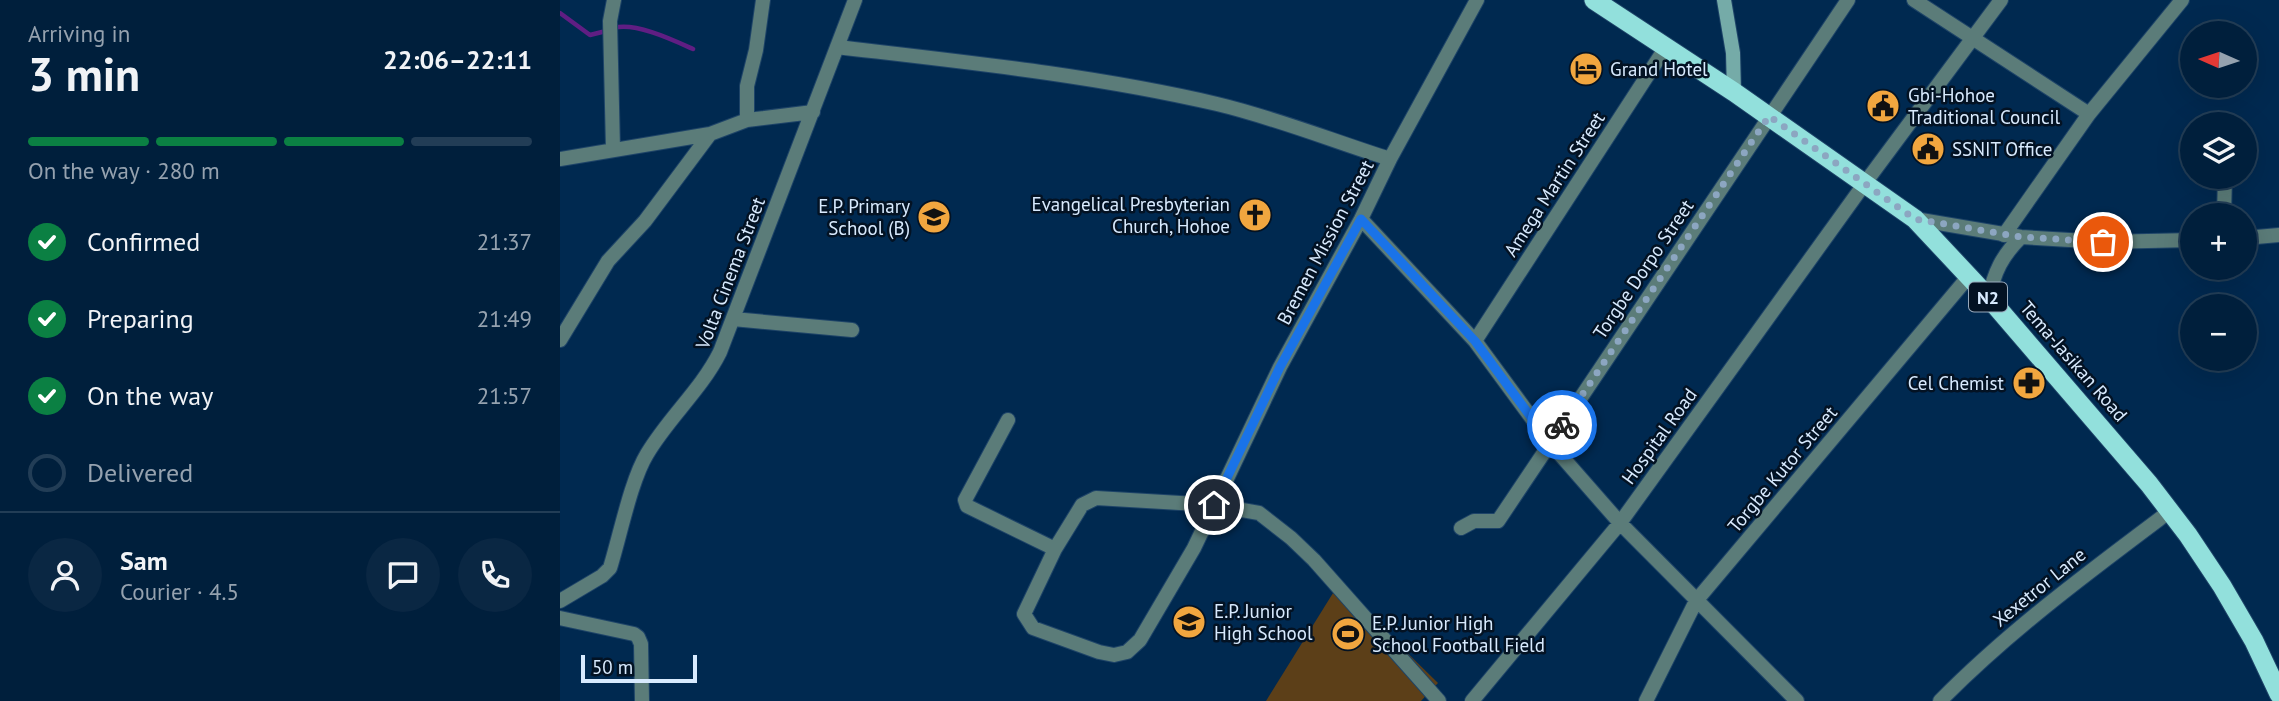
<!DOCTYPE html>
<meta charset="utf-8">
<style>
:root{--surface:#001f3c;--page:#0a2743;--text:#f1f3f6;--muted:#95a2af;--line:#223d56;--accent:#0b8043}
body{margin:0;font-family:"PT Sans",sans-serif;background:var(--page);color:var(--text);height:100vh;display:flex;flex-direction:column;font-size:26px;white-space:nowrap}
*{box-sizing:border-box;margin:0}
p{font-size:23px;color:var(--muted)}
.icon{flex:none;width:38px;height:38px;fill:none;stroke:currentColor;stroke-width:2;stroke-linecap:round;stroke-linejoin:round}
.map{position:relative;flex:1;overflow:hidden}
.panel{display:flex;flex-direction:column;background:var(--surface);width:560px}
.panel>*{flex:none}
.needle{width:46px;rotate:273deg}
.controls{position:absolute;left:1620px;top:21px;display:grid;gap:14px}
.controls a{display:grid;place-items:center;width:77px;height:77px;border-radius:50%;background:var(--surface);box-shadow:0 7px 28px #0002,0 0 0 2px var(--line);font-size:35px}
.scale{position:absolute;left:21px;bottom:18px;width:116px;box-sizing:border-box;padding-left:7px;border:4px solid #d8eafe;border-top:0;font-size:19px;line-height:24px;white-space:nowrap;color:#d8eafe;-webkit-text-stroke:5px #031223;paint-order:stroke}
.pin{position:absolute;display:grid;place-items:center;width:60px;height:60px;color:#fff;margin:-30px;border:4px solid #fff;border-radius:50%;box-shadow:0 2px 7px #0007}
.courier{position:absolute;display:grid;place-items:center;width:70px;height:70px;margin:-35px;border:5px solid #1a73e8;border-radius:50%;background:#fff;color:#222;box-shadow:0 2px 9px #0007}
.head em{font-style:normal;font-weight:600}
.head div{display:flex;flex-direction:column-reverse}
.head{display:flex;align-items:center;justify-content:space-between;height:119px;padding:0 28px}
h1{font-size:46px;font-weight:600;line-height:52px}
.bar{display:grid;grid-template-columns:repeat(4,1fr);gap:10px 7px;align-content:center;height:84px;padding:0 28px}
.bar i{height:9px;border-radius:5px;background:var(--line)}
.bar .current{background:var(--accent)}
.bar p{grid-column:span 4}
.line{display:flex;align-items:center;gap:18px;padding:0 28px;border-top:2px solid var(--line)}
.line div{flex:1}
.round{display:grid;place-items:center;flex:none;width:74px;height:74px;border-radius:37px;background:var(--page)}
ol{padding:0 28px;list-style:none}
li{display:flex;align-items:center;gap:21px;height:77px}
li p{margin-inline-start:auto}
li .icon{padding:7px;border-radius:50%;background:var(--accent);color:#fff;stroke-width:4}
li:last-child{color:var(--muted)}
li i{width:38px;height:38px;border:4px solid var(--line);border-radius:50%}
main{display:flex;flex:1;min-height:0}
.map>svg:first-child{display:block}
</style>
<main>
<section class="panel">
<div class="head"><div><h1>3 min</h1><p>Arriving in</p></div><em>22:06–22:11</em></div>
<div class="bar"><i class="current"></i><i class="current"></i><i class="current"></i><i></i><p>On the way · 280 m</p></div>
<ol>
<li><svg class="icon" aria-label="check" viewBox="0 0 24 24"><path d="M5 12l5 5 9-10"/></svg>Confirmed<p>21:37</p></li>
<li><svg class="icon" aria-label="check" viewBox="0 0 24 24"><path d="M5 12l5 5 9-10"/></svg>Preparing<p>21:49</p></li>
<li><svg class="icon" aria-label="check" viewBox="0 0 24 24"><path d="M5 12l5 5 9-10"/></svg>On the way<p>21:57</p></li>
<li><i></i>Delivered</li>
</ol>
<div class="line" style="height:126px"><a class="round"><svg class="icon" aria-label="person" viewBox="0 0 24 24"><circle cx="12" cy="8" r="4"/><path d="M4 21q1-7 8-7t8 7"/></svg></a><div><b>Sam</b><p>Courier · 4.5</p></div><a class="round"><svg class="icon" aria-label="chat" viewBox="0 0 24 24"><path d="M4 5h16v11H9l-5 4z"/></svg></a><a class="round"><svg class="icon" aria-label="phone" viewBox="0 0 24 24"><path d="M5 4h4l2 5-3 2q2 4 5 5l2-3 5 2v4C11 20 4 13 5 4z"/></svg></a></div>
</section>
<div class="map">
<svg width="1719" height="701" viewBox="0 0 1719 701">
<rect width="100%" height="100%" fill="#002950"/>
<path fill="#5c3f18" d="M778,585l100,98 -17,18h-155z"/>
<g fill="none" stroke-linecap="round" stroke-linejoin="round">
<path stroke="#601e83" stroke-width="4.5" d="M0,13l30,22 16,-4
M54,28c21,-6 59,12 79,21"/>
<defs>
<path id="minor" d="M1354,0l175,114
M277,47c128,15 255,28 380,57 59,14 116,37 173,55
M187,120v-34l9,-36 7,-50
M53,149l-3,-128 4,-21
M0,159l150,-25
M1664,215l1,-38
M801,219l114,122 75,102 70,80 177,178
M1444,235l85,-121 93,-114
M173,319l119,11
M0,340l48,-79 37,-40 65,-87 37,-14 66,-8
M915,341l191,-294
M448,420l-43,80 2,6 88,43 -31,65 9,14 66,24 15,3 13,-3 13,-12 54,-92 86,-181 81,-148 29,-60 87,-159
M901,528l13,-7h24l350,-521
M495,549l27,-44 14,-7 118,7 45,8 32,25 23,22 125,141
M0,601l42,-25 8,-8c10,-32 21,-88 37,-114 22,-37 54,-64 73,-102l135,-352
M0,618l74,16 4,3 3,7 1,57
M912,701l148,-178 245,-340 136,-183
M1086,701l50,-100 273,-325
M1380,701c70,-71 150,-130 230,-190"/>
<path id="tertiary" d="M1355,219l106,18 82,5 90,-2
M1685,238l34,-3
M1429,298c5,-26 13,-42 32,-61"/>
<path id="secondary" d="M1164,0l9,53 1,39"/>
<path id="trunk" d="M1034,0l140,92 181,127 74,79 160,186 39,51 34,51 32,55 25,53"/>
</defs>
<use href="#minor" stroke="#1e4468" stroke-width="16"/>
<use href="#tertiary" stroke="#1e4468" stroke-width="16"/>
<use href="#secondary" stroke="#1e4468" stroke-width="16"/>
<use href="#trunk" stroke="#1e4468" stroke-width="21"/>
<use href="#minor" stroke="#5b7c79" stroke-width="14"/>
<use href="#tertiary" stroke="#5b7c79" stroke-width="14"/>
<use href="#secondary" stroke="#75aba8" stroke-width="14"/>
<use href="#trunk" stroke="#92e0dc" stroke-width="19"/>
</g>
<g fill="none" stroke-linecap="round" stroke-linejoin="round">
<path stroke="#8ca6c1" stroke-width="7" stroke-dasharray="0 12.6" d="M1002,425l207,-309 146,103 106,18 82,5"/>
<path stroke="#1a73e8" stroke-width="9" d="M654,505l66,-138 81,-148 114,122 75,102 12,-18"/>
</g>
<defs>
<symbol id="hotel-disc" viewBox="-11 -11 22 22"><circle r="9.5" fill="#f1a63f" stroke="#031223"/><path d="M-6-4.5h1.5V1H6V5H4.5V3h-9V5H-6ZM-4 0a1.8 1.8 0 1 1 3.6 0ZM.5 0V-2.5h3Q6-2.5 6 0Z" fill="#111"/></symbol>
<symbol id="civic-disc" viewBox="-11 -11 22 22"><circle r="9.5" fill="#f1a63f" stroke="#031223"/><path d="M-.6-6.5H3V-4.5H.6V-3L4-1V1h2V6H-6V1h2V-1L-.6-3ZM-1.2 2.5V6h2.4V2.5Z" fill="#111"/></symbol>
<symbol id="church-disc" viewBox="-11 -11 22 22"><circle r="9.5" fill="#f1a63f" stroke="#031223"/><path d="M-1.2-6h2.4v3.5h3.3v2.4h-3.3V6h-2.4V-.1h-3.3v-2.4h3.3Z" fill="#111"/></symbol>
<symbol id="school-disc" viewBox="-11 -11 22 22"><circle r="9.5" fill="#f1a63f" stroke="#031223"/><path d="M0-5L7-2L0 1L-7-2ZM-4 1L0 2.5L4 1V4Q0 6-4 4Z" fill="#111"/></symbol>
<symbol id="pharmacy-disc" viewBox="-11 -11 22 22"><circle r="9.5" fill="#f1a63f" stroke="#031223"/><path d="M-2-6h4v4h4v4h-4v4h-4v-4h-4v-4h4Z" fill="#111"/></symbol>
<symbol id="stadium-disc" viewBox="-11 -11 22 22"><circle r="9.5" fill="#f1a63f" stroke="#031223"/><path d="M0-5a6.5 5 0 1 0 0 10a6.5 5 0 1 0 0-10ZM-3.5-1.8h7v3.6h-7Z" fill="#111"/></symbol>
</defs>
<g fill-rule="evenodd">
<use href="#hotel-disc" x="1007" y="50" width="38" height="38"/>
<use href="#civic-disc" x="1304" y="87" width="38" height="38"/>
<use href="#civic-disc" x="1349" y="130" width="38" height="38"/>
<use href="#church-disc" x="676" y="196" width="38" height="38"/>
<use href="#school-disc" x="355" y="198" width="38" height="38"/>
<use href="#pharmacy-disc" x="1450" y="364" width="38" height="38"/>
<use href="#school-disc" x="610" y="603" width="38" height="38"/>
<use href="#stadium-disc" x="769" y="615" width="38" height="38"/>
</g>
<g text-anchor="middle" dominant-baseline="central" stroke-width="5" stroke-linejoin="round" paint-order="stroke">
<rect fill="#031223" stroke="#98a9bc" stroke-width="2" x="1409" y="282.5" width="38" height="29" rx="5"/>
<g font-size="18" font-weight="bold" fill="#d8eafe">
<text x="1428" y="297">N2</text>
</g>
<g font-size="19" fill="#d8eafe" stroke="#031223" text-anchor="start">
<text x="1050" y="69">Grand Hotel</text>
<text x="1348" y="95">Gbi-Hohoe<tspan x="1348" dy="22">Traditional Council</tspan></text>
<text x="1392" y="149">SSNIT Office</text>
<text x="670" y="204" text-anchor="end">Evangelical Presbyterian<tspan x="670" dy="22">Church, Hohoe</tspan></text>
<text x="350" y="206" text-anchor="end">E.P. Primary<tspan x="350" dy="22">School (B)</tspan></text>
<text x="1444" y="383" text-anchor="end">Cel Chemist</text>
<text x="654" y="611">E.P. Junior<tspan x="654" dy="22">High School</tspan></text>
<text x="812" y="623">E.P. Junior High<tspan x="812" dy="22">School Football Field</tspan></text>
</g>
<g font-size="19" fill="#d8eafe" stroke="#031223">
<text transform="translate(994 184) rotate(-57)">Amega Martin Street</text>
<text transform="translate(765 242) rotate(-62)">Bremen Mission Street</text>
<text transform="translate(1083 269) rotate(-56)">Torgbe Dorpo Street</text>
<text transform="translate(170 273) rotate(-69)">Volta Cinema Street</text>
<text transform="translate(1514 361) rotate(49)">Tema-Jasikan Road</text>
<text transform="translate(1099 436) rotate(-54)">Hospital Road</text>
<text transform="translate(1222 469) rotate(-50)">Torgbe Kutor Street</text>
<text transform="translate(1479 587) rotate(-39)">Xexetror Lane</text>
</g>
</g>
</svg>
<div class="controls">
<a><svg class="needle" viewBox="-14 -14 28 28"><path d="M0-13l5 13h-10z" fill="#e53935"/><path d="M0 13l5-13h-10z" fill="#95a2af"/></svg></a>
<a><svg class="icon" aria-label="layers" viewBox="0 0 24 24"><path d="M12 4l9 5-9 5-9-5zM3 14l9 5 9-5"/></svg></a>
<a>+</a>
<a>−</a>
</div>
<div class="scale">50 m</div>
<div class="pin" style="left:1543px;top:242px;background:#ea580c"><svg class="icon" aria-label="bag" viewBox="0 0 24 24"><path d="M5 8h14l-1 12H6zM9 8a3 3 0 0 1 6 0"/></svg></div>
<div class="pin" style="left:654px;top:505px;background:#1f2937"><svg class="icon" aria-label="home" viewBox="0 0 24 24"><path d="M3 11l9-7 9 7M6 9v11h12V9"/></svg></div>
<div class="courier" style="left:1002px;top:425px"><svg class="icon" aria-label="bike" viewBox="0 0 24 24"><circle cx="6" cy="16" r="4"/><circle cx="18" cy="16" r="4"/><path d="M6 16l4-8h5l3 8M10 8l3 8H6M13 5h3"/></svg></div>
</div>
</main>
